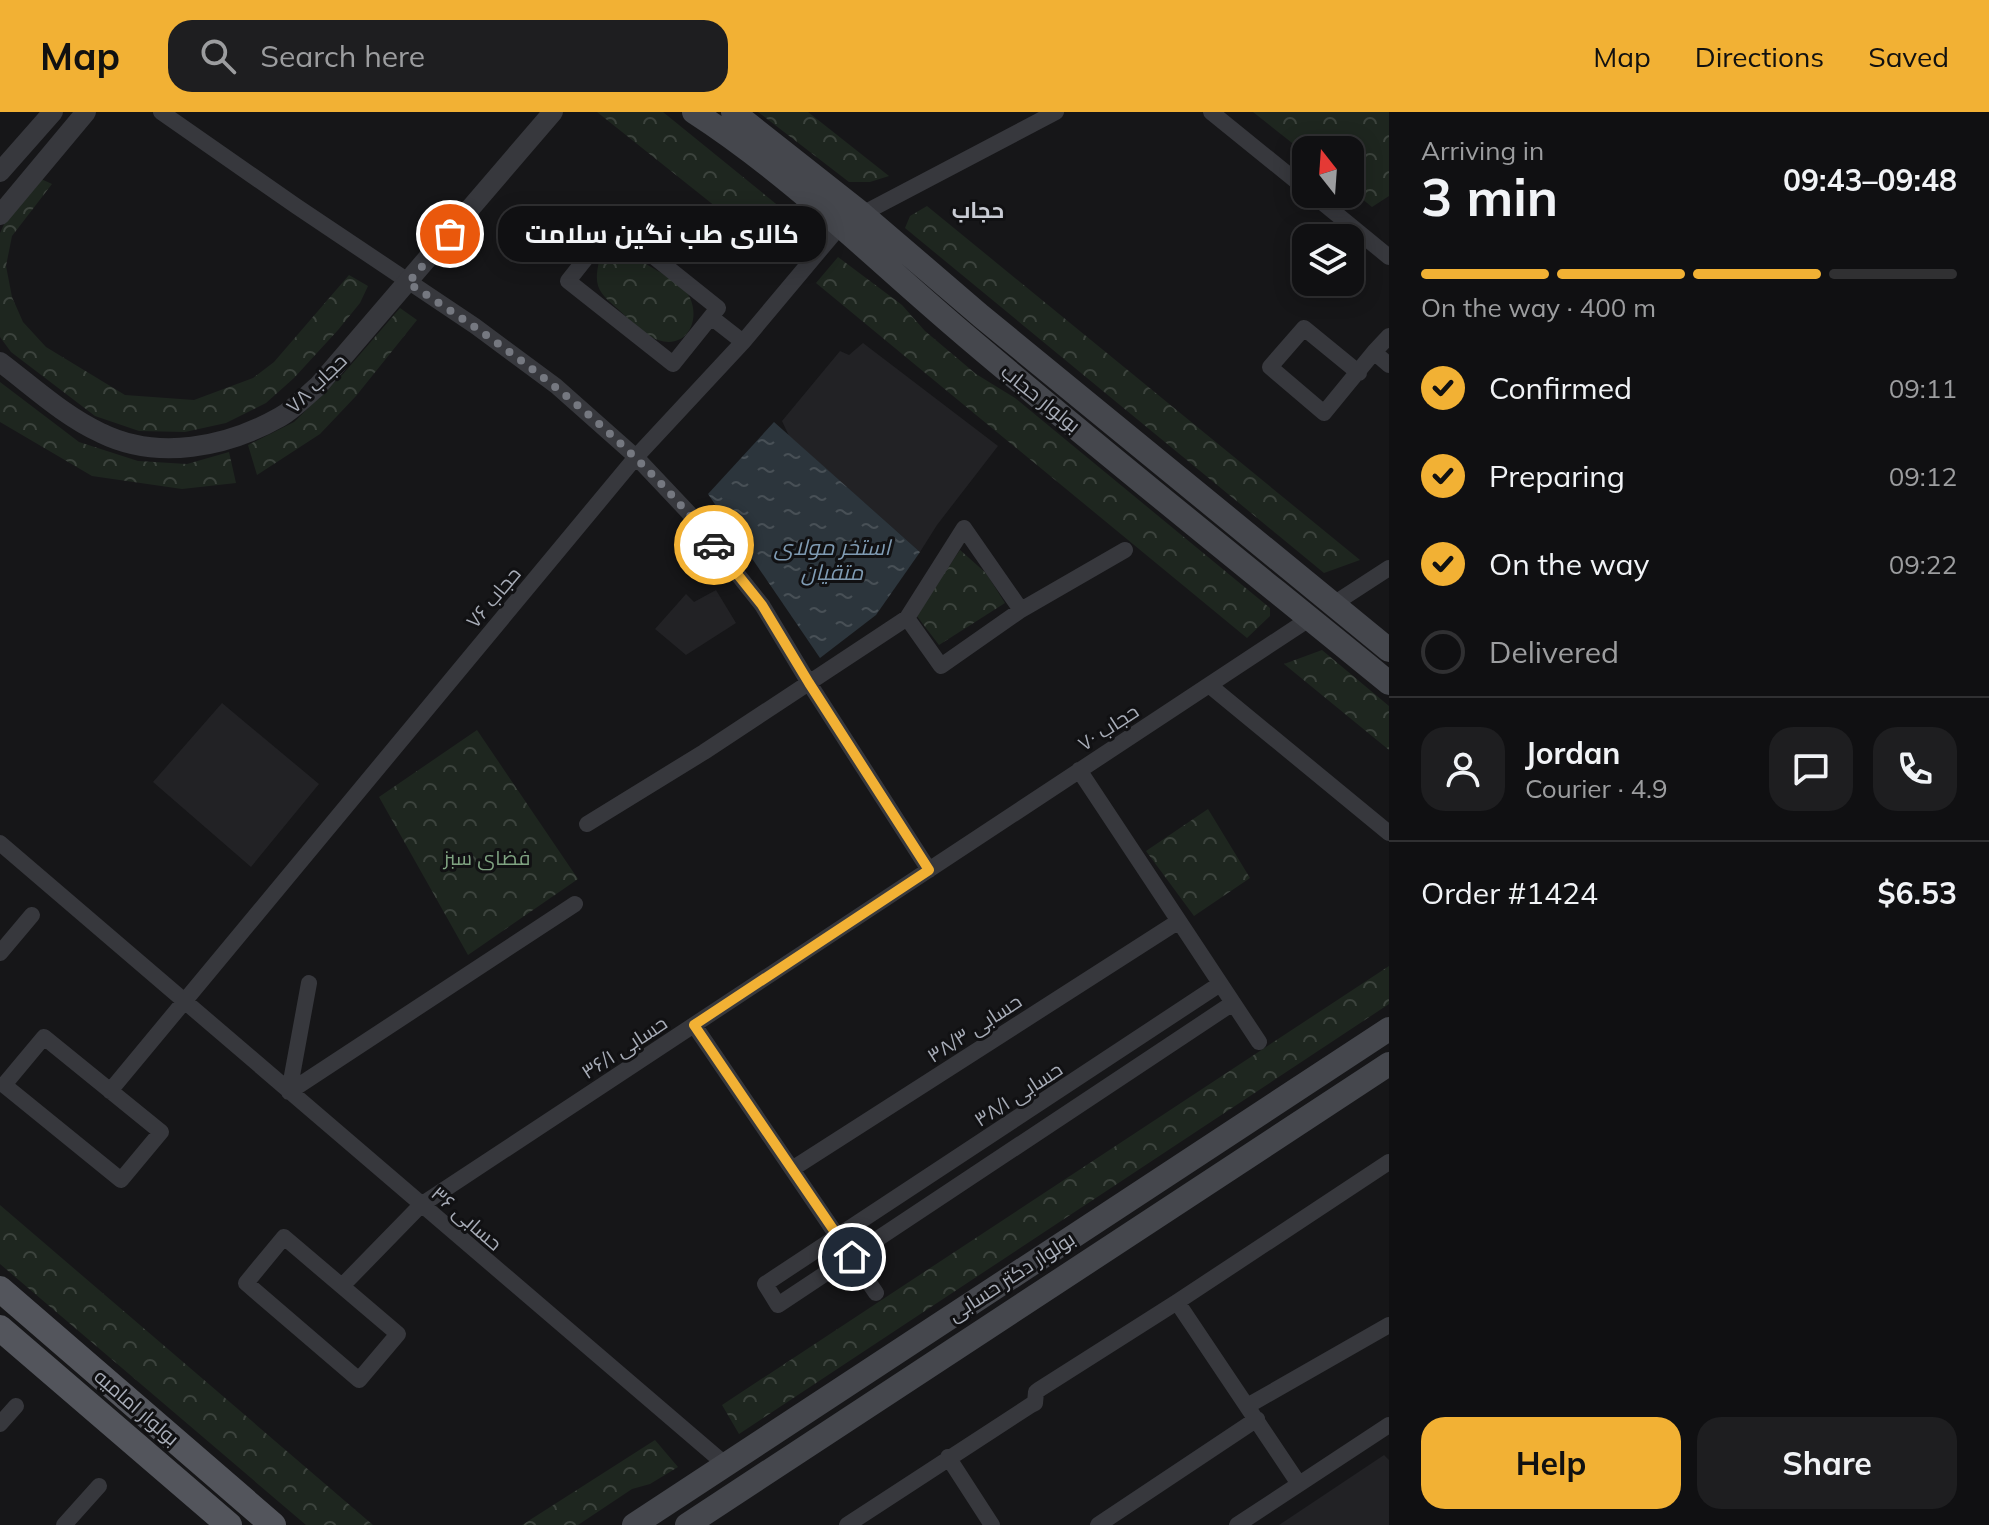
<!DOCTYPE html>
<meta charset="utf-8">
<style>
:root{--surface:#101012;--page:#1e1e20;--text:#f1f3f6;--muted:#9c9d9f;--line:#303032;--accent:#f2b134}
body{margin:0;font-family:Mulish,Cairo,sans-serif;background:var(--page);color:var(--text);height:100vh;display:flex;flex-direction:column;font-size:30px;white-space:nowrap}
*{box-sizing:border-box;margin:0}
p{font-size:26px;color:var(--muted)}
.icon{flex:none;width:44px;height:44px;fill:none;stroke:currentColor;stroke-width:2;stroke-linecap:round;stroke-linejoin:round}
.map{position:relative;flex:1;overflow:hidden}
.sheet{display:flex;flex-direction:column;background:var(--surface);width:600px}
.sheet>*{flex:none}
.needle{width:52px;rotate:343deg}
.buttons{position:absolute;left:1292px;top:24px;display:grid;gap:16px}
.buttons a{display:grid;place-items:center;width:72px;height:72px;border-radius:16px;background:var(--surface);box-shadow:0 4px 20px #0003,0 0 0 2px var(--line);font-size:40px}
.pin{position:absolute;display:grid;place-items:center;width:68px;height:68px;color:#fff;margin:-34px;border:4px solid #fff;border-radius:50%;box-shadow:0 2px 8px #0007}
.courier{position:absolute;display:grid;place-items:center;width:80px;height:80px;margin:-40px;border:6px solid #f2b134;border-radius:50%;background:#fff;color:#222;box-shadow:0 2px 10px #0007}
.bubble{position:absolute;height:56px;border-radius:24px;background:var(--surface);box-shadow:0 4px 20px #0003,0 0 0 2px var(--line);font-size:26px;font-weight:700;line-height:56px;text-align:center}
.head em{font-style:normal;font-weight:700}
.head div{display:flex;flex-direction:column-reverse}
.head{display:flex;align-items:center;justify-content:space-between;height:136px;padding:0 32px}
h1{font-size:52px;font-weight:700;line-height:60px}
.bar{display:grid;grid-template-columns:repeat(4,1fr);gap:12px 8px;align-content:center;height:96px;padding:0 32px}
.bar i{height:10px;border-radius:6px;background:var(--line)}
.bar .current{background:var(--accent)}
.bar p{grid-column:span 4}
.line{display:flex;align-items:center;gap:20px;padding:0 32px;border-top:2px solid var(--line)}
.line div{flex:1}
.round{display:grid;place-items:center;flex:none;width:84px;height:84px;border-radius:24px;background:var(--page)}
ol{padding:0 32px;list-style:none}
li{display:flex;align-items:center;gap:24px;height:88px}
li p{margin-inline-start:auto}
li .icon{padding:8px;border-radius:50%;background:var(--accent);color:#111;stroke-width:4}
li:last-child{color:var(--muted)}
li i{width:44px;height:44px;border:4px solid var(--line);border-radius:50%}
.action{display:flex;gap:16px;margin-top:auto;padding:16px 32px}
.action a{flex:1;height:92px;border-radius:24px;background:var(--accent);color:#111;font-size:32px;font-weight:700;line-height:92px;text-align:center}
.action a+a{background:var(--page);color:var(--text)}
header{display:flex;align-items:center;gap:48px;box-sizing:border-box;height:112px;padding:0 40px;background:var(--accent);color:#111}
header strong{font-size:38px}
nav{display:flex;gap:44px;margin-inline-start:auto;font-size:28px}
.search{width:560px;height:72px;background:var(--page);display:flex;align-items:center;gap:20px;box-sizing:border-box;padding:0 28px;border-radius:24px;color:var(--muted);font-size:30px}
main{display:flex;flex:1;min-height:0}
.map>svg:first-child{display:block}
</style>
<header>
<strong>Map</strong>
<div class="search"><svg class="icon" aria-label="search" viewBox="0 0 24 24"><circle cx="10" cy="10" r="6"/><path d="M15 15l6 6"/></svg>Search here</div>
<nav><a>Map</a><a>Directions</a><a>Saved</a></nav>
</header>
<main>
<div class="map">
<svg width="1389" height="1413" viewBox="0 0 1389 1413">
<defs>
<pattern id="park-crowns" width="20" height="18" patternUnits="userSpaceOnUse" patternTransform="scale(2)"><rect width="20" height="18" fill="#1e261f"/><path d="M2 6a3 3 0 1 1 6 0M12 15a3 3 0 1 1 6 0" fill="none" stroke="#3c433d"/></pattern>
<pattern id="water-ripples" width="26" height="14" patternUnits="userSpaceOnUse" patternTransform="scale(2)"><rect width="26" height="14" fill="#2c353c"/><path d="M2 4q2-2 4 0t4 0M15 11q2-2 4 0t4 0" fill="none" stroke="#485056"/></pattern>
</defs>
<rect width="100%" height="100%" fill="#161618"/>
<path fill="#222225" d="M863,231l135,103 -61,79 -17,27 -131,-116 -7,-15 58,-70 9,4z
M716,478l20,33 -50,32 -31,-26 31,-35 8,8z
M222,591l97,81 -68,83 -98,-85z
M1384,1343l5,5v65h-110z"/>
<path fill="url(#park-crowns)" d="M597,0h66l144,117 -27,29z
M758,0h50l81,64 -19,6h-21z
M1253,0h136v84l-17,11 -22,-18v-39h-44v4z
M39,66l13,6 -40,52 -6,30 6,31 11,25 23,25 79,48 69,5 59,-22 21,-16 75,-87 19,11 -8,17 -22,27 -44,48 -28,25 -40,20 -41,9 -46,-1 -44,-15 -84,-64 -11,-15v-104l8,-17z
M927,94l433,354 -36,13 -419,-345 5,-12z
M616,140l11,2c14,7 47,25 57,35 20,22 7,62 -26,51 -15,-5 -28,-20 -39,-30 -22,-19 -26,-24 -19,-53z
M838,145l64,48 23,26 51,43 39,24 255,210v8l-23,22 -431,-355z
M400,196l17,12 -61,76 -36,38 -63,41 -9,-30 46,-23 49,-48z
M0,270l79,60 59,19 49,3 42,-12 7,31 -54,6 -90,-13 -92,-54z
M960,438l26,23 19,30 -66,42 -23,-30z
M1322,538l67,56v44l-105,-86z
M477,618l101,149 -110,76 -89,-158z
M1208,697l42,69 -56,38 -48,-65z
M1389,854v38l-650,430 -17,-29z
M0,1093l373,320h-67l-306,-261z
M655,1328l23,27 -28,17 -18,5 -54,36h-56z"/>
<path fill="url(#water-ripples)" d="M774,310l146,130 -44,63 -56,43 -112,-164z"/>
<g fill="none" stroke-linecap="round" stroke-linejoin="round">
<path stroke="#37383d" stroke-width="16" d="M161,0l135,94 179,120 81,60 80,71 52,55 74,93 47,78 120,187
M1211,0l95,77
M1312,82l77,63
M862,102l194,-102
M613,112l105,84 -45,56 -105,-83z
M711,205l32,25
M1389,224l-15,16 15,13
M1359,261l-55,-45 -34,39 54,46 50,-61
M1332,493l57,-37
M907,506l34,48 80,-56 104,-60
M1209,573l180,148
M1079,658l180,272
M587,712l117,-72 203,-134 57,-90 57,82
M0,731l726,622
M0,841l32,-38
M1220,872l-455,300 13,21 455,-302
M694,913l182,268
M44,925l117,95 -40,48 -117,-95z
M110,979l526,-634 107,-115 98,-117
M289,980l286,-188
M289,980l20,-109
M792,1057l387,-248
M284,1125l114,97 -39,46 -113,-97z
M342,1174l79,-81 888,-586
M1177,1190l122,182
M1249,1293l140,-80
M0,1312l16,-18
M948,1345l44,68
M64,1413l35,-39
M847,1413l184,-120 4,-2 1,-11 4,-3 137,-87 212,-140
M1098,1413l159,-106
M1237,1413l152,-100"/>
<path stroke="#37383d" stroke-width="20" d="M0,60l53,-60
M0,103l86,-103
M0,250c32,24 64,54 101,71 57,28 126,14 179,-16 14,-8 26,-21 38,-31l235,-274"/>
<path stroke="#45474d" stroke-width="24" d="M694,0c99,64 183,149 272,224 139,118 282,232 423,347
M733,0l129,102 119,102 408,334
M634,1413l755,-496
M687,1413l702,-461"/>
<path stroke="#53555c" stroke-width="26" d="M0,1177l273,236
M0,1216l229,197"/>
</g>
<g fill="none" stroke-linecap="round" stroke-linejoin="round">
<path stroke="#757880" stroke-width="8" stroke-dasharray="0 14.4" d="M450,122l-42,49c115,73 222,155 306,262"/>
<path stroke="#f2b134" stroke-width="10" d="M714,433l48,60 47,78 120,187 -235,155 158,232"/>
</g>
<g text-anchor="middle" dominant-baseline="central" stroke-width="6" stroke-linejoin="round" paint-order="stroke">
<g font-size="20" fill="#a8adb8" stroke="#111113">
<text transform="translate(316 271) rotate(-44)">حجاب ۷۸</text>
<text transform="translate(1041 286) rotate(39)">بولوار حجاب</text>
<text transform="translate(493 485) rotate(-50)">حجاب ۷۶</text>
<text transform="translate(1108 615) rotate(-33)">حجاب ۷۰</text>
<text transform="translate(974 916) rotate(-33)">حسابی ۳۸/۳</text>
<text transform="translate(624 935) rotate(-33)">حسابی ۳۶/۱</text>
<text transform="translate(1018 982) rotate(-33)">حسابی ۳۸/۱</text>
<text transform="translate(467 1106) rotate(41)">حسابی ۳۶</text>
<text transform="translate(1011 1164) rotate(-33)">بولوار دکتر حسابی</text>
<text transform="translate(137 1295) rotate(41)">بولوار امامیه</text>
</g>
<g font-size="20" fill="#7fa381" stroke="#111113">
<text x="487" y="745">فضای سبز</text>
</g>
<g font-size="22" font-weight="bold" fill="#c9ccd4" stroke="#111113">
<text x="978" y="98">حجاب</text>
</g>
<g font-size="22" font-style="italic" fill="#7f9bb3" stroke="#111113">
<text x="832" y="435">استخر مولای<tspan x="832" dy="25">متقیان</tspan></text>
</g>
</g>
</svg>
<div class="buttons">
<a><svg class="needle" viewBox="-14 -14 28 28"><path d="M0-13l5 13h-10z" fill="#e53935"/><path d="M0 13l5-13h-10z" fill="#9c9d9f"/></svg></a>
<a><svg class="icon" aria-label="layers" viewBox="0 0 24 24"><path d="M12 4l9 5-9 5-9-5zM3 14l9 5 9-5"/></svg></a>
</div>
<div class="pin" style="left:450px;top:122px;background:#ea580c"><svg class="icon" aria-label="bag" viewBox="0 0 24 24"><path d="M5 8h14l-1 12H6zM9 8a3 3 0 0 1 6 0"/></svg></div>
<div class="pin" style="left:852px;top:1145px;background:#1f2937"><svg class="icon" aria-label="home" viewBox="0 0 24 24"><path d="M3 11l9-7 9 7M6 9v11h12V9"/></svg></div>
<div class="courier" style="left:714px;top:433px"><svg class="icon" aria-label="car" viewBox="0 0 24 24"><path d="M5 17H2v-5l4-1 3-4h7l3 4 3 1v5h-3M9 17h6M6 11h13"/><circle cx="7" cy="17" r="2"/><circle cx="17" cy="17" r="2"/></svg></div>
<div class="bubble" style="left:498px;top:94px;width:328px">کالای طب نگین سلامت</div>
</div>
<section class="sheet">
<div class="head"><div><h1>3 min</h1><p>Arriving in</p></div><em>09:43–09:48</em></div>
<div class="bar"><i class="current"></i><i class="current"></i><i class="current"></i><i></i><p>On the way · 400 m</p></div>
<ol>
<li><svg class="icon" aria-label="check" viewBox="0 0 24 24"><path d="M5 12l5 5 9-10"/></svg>Confirmed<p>09:11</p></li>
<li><svg class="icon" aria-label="check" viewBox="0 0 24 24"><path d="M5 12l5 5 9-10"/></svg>Preparing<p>09:12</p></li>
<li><svg class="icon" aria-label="check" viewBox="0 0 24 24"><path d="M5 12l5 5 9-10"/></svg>On the way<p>09:22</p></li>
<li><i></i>Delivered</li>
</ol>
<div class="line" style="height:144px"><a class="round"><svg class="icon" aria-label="person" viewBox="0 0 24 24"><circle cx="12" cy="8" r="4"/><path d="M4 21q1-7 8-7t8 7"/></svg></a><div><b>Jordan</b><p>Courier · 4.9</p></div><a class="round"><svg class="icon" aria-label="chat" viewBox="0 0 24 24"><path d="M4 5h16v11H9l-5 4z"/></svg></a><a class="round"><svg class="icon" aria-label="phone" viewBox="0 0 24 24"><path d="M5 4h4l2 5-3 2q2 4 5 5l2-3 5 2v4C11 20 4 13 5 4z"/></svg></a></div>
<div class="line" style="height:104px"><div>Order #1424</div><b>$6.53</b></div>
<div class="action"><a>Help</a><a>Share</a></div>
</section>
</main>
